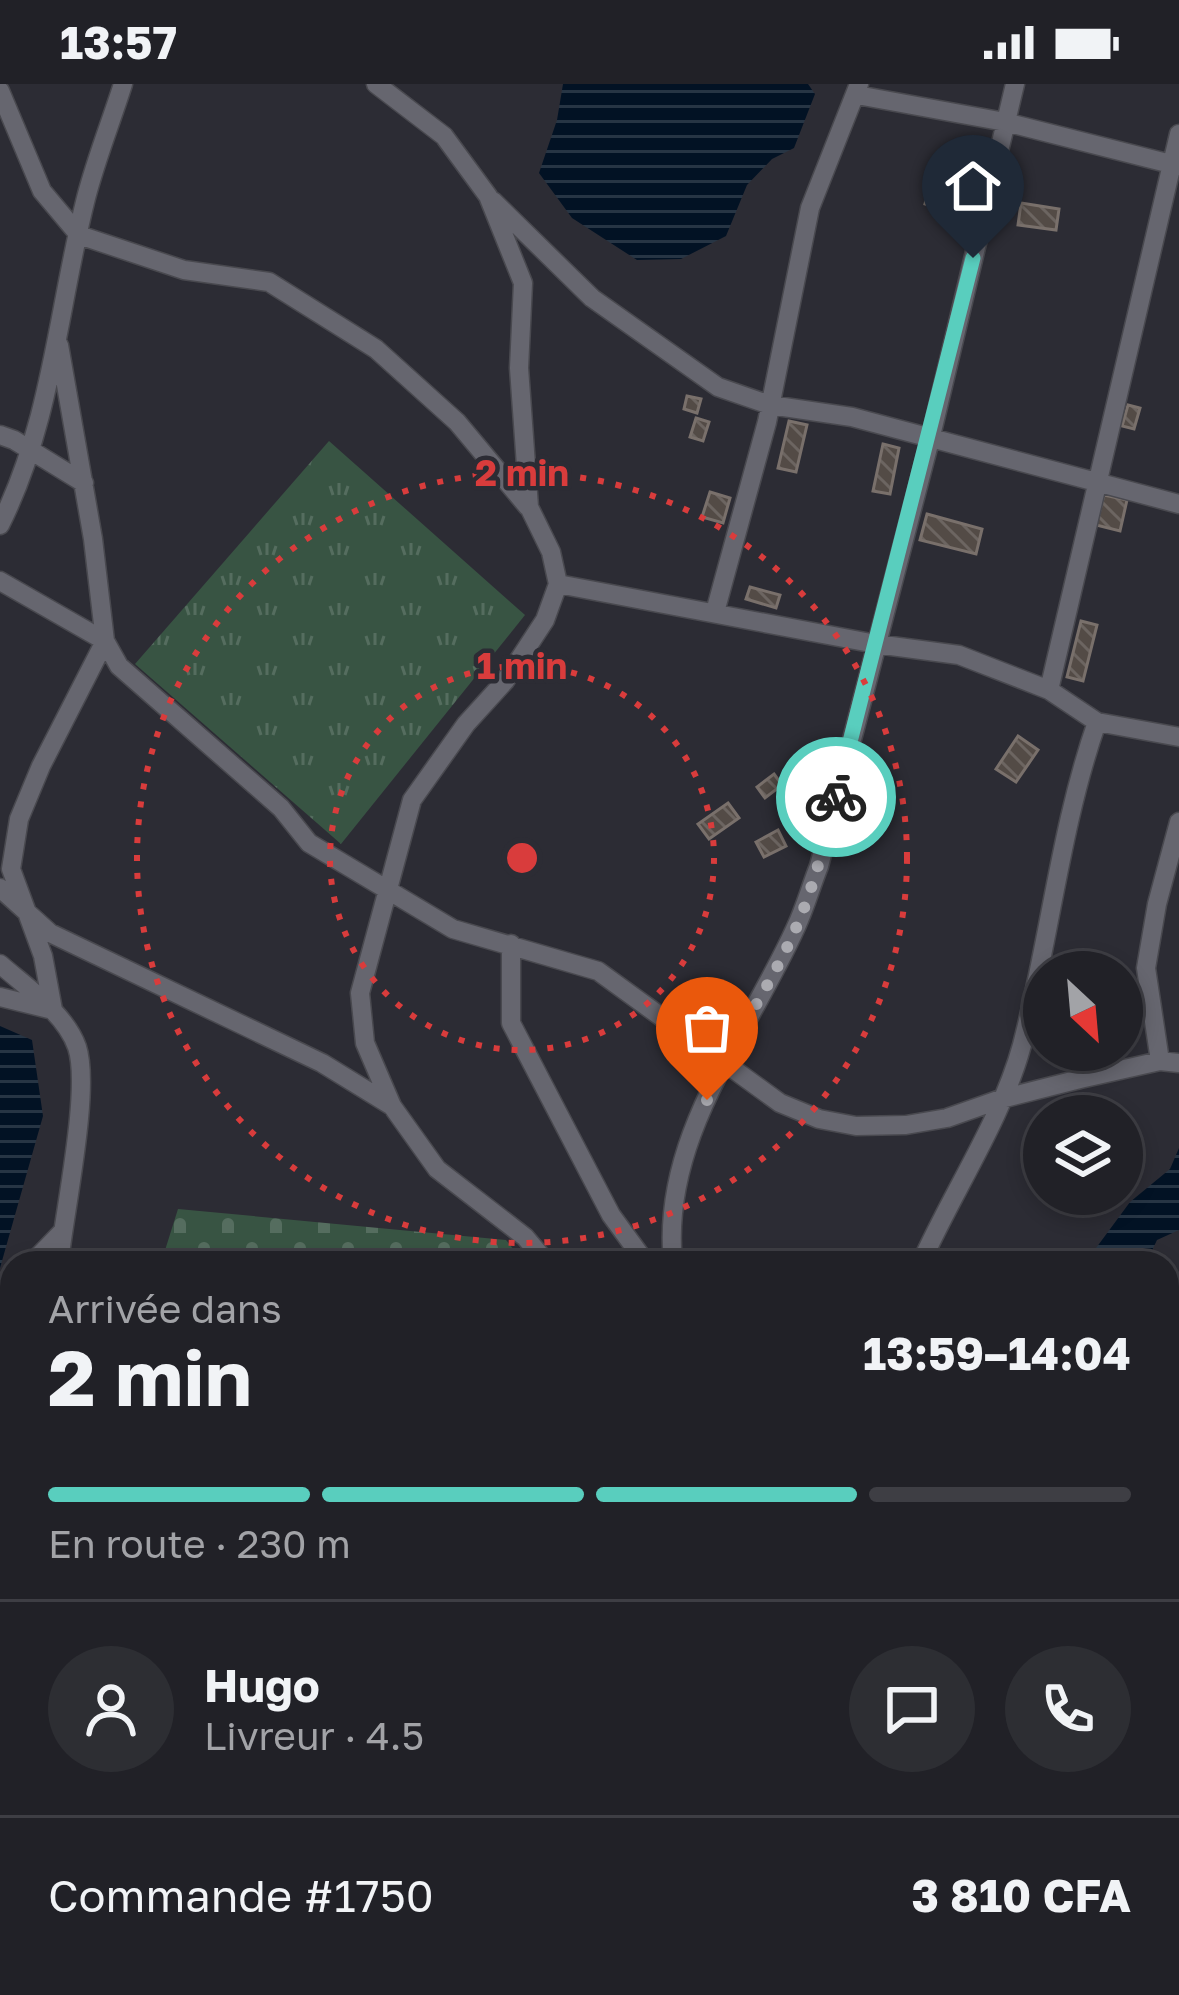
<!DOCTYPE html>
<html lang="fr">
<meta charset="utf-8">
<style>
:root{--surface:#212127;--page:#2d2e33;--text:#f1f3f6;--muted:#a2a3a7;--line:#3e3e44;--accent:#59cebe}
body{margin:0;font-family:"Golos Text",sans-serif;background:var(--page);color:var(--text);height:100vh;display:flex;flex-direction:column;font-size:45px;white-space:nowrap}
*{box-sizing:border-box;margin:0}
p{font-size:39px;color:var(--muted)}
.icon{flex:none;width:66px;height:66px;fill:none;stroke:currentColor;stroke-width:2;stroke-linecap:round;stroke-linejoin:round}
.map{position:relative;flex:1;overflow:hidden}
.panel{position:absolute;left:0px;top:1167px;width:1179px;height:744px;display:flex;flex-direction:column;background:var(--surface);border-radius:36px 36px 0 0;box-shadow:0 6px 18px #0003,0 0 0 3px var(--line)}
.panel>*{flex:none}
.needle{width:78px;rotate:154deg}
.controls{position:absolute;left:1023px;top:867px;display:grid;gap:24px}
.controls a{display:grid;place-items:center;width:120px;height:120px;border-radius:50%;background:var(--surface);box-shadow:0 6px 18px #0003,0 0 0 3px var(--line);font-size:60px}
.pin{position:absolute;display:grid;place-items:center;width:102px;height:102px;color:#fff;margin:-123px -51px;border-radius:50% 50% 50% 0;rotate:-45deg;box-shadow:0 0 12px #0007}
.pin .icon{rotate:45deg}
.courier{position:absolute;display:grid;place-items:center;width:120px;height:120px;margin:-60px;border:9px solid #59cebe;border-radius:50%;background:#fff;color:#222;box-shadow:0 3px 15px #0007}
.head em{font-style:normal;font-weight:700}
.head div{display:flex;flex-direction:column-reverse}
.head{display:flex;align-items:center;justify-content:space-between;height:204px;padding:0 48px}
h1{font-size:78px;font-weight:700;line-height:90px}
.bar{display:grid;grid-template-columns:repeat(4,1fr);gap:18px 12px;align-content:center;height:144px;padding:0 48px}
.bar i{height:15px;border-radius:9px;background:var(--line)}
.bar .selected{background:var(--accent)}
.bar p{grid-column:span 4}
.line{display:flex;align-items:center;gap:30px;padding:0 48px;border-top:3px solid var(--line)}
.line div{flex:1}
.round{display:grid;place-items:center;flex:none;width:126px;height:126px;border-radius:63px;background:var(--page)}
.status{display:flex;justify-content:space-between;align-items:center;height:84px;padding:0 60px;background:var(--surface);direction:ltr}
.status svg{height:33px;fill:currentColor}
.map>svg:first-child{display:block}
</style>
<div class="status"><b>13:57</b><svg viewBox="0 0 49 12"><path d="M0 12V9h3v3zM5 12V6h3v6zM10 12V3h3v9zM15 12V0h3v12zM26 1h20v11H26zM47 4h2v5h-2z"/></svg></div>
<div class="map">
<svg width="1179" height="1911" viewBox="0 0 1179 1911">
<defs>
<pattern id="cemetery-stones" width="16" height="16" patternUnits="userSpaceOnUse" patternTransform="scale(3)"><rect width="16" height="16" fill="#385443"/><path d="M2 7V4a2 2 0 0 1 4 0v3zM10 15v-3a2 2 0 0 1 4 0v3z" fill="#556d5f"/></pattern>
<pattern id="park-tufts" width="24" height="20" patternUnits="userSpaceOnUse" patternTransform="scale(3)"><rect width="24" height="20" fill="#385443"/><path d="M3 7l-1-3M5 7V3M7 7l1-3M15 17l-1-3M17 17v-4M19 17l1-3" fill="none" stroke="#556d5f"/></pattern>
<pattern id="water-rules" width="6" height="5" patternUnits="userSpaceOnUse" patternTransform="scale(3)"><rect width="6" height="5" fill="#021224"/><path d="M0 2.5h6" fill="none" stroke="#273544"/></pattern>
<pattern id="building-back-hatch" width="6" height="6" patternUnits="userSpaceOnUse" patternTransform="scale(3)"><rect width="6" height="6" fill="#534b46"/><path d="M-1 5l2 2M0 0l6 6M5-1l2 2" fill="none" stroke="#6c6561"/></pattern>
</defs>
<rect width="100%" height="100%" fill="#2c2c34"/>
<path fill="url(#cemetery-stones)" d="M178,1125l328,31 18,23h-363z"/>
<path fill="url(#park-tufts)" d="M329,357l196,174 -184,229 -206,-180z"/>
<path fill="url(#water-rules)" d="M563,0h245l7,10 -21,54 -22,11 -25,26 -21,51 -45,23 -44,1 -65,-42 -33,-45 18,-53z
M0,942l32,14 11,76 -43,152z
M1179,1064v82l-22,10 -11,23h-61l45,-61 40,-33z"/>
<path fill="url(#building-back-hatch)" stroke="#79706b" stroke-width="3" d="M928,109l19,5 -3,11 -19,-5z
M1021,119l38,6 -3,21 -38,-5z
M687,312l14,3 -4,14 -13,-4z
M1128,321l12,3 -6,21 -12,-3z
M696,334l13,4 -6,19 -13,-4z
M789,337l18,4 -11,47 -18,-4z
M883,360l16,4 -9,46 -17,-3z
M710,408l20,6 -7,25 -21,-6z
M1104,411l23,5 -7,31 -24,-6z
M927,430l55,15 -6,25 -56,-14z
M750,503l30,8 -4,13 -30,-9z
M1081,537l16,4 -14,56 -16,-4z
M1018,652l20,14 -22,32 -20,-13z
M774,690l8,11 -17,13 -8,-11z
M728,719l11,15 -30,21 -11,-15z
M778,746l8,16 -22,11 -8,-15z
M1167,1708l12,7 -12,26z"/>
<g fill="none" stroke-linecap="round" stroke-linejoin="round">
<defs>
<path id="minor" d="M376,0l68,52 44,60 35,87 -4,85 10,139 22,45 7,32 -13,36 -40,61 -39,43 -54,76 -52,193 5,50 27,63 45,63 88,68 22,26
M0,7l42,100 37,44 105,35 85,12 107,67 81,73 71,85
M857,11l148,27 174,44
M493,117l99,97 126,89 52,18 82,12 327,87
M59,261l34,194 12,102 14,25 162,142 28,35 144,86 145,42 182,132 39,16 37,7 50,-1 41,-7 54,-19 79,-20 80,-18 19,2
M0,351l14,5 70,43
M0,441c52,-104 58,-217 86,-327 10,-39 25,-76 37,-114
M0,497l105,60 -64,125 -22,53 -8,50 32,87 10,54 -53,-13
M558,500l318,60 83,11 90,35 48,32 82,15
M715,528l52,-190 43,-214 49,-124
M1049,606l130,-556
M0,804l50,45 272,130 70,43
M511,860v79l100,192 35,48
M0,880c26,23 65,49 77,83 14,42 -13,166 -18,216
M1160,977l-14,-93 11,-64 22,-82
M32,1179l30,-31
M673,1179c-13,-126 74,-227 123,-336 9,-19 15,-41 23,-61l111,-426 85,-356
M921,1179c31,-70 81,-144 101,-218 28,-107 38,-217 75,-323
M0,1212l12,-12
M1167,1335l12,3
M1167,1596l12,3
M1167,1841l12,19
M0,1845l12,-33
M55,1899l14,12
M83,1899l2,12
M260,1899l8,12
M747,1899l11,12
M619,1911l7,-12"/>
</defs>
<use href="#minor" stroke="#49494f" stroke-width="21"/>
<use href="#minor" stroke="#66666f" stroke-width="18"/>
</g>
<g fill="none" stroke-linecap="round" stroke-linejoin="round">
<path stroke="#ababb1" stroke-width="12" stroke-dasharray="0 21.6" d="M707,1016c25,-62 66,-116 91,-177 17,-40 27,-83 38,-126"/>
<path stroke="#59cebe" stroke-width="15" d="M836,713l137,-539"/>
</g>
<g fill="none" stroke="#d93c3c" stroke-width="6" stroke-dasharray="6 12">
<circle cx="522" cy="774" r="192"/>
<circle cx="522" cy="774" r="385"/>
</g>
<circle cx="522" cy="774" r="18" fill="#d93c3c" stroke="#2c2c34" stroke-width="6"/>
<g font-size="36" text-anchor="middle" font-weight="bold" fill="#d93c3c" stroke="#2c2c34" stroke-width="9" stroke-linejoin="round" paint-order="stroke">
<text x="522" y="402">2 min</text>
<text x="522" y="595">1 min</text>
</g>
</svg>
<div class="controls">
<a><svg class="needle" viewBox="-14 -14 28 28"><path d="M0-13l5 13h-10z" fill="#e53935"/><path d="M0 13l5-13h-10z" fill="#a2a3a7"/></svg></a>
<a><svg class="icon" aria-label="layers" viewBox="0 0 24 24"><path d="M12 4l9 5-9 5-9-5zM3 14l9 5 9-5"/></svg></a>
</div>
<div class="pin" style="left:707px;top:1016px;background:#ea580c"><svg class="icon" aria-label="bag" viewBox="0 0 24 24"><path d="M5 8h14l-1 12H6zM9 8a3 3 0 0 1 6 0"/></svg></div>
<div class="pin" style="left:973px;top:174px;background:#1f2937"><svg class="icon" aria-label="home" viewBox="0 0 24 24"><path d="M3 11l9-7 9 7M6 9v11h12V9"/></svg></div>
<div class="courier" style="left:836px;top:713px"><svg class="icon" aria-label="bike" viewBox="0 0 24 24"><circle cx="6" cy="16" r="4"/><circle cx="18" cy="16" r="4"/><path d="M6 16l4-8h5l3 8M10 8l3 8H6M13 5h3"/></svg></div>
<section class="panel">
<div class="head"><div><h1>2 min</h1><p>Arrivée dans</p></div><em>13:59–14:04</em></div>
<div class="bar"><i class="selected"></i><i class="selected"></i><i class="selected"></i><i></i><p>En route · 230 m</p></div>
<div class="line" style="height:216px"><a class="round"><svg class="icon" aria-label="person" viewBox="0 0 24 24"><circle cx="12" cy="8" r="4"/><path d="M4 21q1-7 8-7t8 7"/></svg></a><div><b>Hugo</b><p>Livreur · 4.5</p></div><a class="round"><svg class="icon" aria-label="chat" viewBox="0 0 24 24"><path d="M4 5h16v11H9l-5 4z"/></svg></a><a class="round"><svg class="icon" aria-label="phone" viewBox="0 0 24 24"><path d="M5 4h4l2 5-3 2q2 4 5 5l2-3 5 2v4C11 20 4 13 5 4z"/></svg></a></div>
<div class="line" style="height:156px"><div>Commande #1750</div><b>3 810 CFA</b></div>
</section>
</div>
